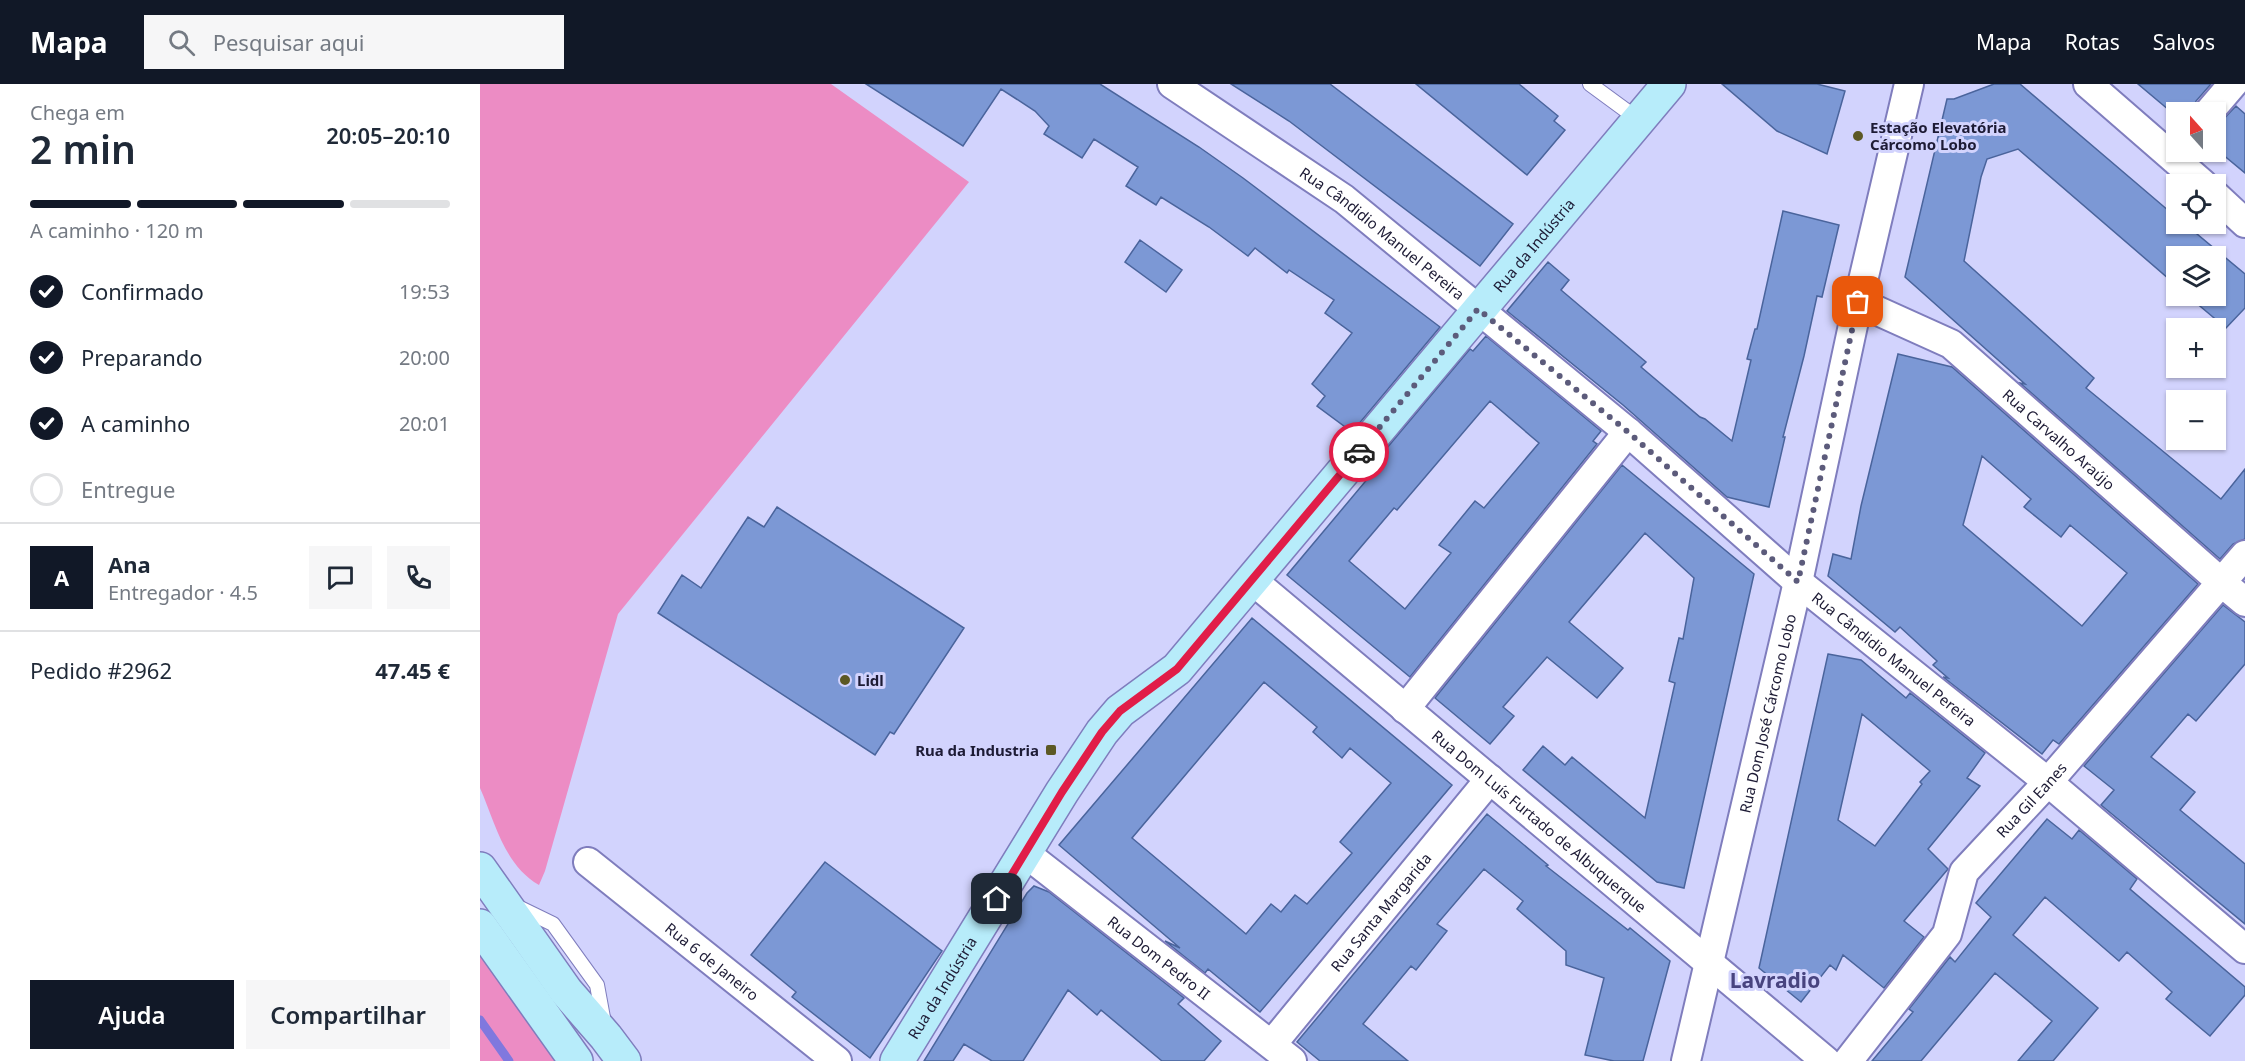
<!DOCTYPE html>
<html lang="pt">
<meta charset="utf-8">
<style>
:root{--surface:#fff;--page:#f6f6f7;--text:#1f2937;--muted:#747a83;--line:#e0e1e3;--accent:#111827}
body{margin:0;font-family:"Noto Sans",sans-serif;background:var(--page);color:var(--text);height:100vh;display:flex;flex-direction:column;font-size:22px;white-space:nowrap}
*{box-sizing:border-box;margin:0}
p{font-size:20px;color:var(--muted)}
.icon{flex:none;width:33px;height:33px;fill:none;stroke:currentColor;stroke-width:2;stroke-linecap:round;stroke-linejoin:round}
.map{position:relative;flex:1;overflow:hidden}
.side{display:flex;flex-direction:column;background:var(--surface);width:480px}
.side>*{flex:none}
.needle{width:39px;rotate:339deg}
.buttons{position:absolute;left:1686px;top:18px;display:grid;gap:12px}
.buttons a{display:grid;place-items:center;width:60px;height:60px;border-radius:0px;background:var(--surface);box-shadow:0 2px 4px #0004;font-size:30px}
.pin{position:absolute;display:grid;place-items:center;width:51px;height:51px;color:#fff;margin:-26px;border-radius:12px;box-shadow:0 3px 9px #0006}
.courier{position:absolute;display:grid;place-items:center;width:60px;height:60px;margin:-30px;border:4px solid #e11d48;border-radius:50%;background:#fff;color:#222;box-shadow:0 2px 8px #0007}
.headline em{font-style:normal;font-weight:600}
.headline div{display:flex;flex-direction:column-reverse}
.headline{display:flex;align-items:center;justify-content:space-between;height:102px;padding:0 30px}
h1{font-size:39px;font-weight:600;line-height:45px}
.bar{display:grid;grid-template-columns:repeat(4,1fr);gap:9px 6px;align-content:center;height:72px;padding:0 30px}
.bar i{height:8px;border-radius:4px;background:var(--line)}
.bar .on{background:var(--accent)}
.bar p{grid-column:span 4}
.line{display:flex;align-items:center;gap:15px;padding:0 30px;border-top:2px solid var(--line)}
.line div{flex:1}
.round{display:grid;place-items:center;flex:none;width:63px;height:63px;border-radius:0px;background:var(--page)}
ol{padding:0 30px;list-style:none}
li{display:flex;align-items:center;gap:18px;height:66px}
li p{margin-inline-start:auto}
li .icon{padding:6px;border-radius:50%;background:var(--accent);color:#fff;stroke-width:4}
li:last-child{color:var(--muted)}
li i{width:33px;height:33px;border:3px solid var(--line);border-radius:50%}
.cta{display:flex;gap:12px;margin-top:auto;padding:12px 30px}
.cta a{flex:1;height:69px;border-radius:0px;background:var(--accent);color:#fff;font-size:24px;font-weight:600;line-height:69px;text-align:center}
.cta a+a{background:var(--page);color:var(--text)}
header{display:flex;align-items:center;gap:36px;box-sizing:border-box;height:84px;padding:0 30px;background:var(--accent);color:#fff}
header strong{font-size:28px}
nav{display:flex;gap:33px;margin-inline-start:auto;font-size:21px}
.search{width:420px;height:54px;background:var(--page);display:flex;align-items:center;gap:15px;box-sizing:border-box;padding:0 21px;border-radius:0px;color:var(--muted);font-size:22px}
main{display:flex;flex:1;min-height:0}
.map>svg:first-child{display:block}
</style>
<header>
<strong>Mapa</strong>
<div class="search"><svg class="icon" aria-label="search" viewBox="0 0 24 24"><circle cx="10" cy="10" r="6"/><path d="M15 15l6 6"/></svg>Pesquisar aqui</div>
<nav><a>Mapa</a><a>Rotas</a><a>Salvos</a></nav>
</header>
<main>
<section class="side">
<div class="headline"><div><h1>2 min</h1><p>Chega em</p></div><em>20:05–20:10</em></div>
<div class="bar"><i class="on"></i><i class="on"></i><i class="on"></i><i></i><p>A caminho · 120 m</p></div>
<ol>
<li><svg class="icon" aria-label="check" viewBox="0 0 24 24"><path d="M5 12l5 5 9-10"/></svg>Confirmado<p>19:53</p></li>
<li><svg class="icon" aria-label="check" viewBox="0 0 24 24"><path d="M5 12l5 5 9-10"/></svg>Preparando<p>20:00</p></li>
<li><svg class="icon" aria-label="check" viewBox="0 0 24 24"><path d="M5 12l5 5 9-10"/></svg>A caminho<p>20:01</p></li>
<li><i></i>Entregue</li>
</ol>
<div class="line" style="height:108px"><b class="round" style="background:var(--accent);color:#fff">A</b><div><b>Ana</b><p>Entregador · 4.5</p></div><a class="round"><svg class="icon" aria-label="chat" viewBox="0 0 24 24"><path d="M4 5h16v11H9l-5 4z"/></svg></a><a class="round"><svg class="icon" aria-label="phone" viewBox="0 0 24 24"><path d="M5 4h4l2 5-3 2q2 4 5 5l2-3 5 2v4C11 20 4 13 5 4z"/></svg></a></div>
<div class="line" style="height:78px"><div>Pedido #2962</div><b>47.45 €</b></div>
<div class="cta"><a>Ajuda</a><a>Compartilhar</a></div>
</section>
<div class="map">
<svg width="1765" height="977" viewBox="0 0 1765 977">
<rect width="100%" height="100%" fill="#d2d3fd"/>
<path fill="#ec8cc4" d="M0,0h351l138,98 -351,432 -73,257 -6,14c-35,-20 -44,-63 -59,-97z
M0,858l83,119h-83z"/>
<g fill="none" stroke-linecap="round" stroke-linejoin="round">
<path stroke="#8078de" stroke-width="9" d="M0,936l29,41"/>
</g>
<path fill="#7c98d5" stroke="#4a649c" stroke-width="1.5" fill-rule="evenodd" d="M386,0h234l99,63 44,31 197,149 -88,105 -35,-26 8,-10 -13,-12 40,-51 -27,-20 9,-13 -45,-30 -2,3 -32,-25 -7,8 -39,-29 -48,-30 -5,8 -30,-19 12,-19 -44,-28 -12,19 -38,-24 5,-8 -14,-15 -34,-22 -38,57z
M751,0h99l183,140 -33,42 -191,-145z
M936,0h103l39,32 -4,5 11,9 -38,45z
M1242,0h95l28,7 -18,63 -50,-23z
M1514,0h26l156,133v7h9l60,50v34l-19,20 -38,-32h28v-40h-40v29l-158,-136 -31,10 -6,18 -17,84 130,117 -8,10 135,111 24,-30v70l-12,5 -13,15 -200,-176 5,1 -120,-107 42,-178h7z
M1658,0h73l-15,17 -3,11h-17v4z
M1756,22l9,8v59l-29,-24v-22z
M1303,127l56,14 -17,72 -5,-1 -13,60 -21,81h2l-16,70 -42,-10 -104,-92 -116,-94 41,-49 21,18 -8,10 85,72 -5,5 59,50 5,2 27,22 19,-81 -4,-1 8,-30h2z
M660,156l42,30 -16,22 -41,-30z
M1006,252l115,95 -8,10 4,3 -187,233 -123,-102 98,-117 -4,-3 89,-106 3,2zM1010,317l49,42 -55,65 -9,-7 -36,44 12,8 -46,56 -56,-48 45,-53 3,2z
M1418,270l54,13 246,217 -139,160 -6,-4 -11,14 -99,-77 5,1 -15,-13 4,-4 -37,-34 -5,5 -67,-56 5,-22 18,5 10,-53zM1502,372l49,43 -7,8 37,30 9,-12 57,48 -45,53 -119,-101z
M1142,381l132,109 -70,314 -27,-6 -134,-112 20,-24 22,19 7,-8 73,61 30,-135 -6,-2 10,-43 4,1 11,-61 -49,-45 -76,89 54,46 -26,30 -50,-41 -44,50 11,9 -24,28 -55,-46z
M297,423l187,121 -70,106 -4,-2 -15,23 -217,-142 24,-38 19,13 47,-71 16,10z
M1743,521l22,17v42l-49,57 -8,-7 -37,43 44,35 -15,18 65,54v60l-144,-119 13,-15 -30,-24z
M772,534l200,167 -192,227 -52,-43 -3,4 -40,-32 15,7 -121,-103zM784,598l53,45 -4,5 29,26 8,-10 41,35 -51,59 12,11 -45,51 -12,-9 -14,17 -10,-8 -25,30 -114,-96z
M1348,570l33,6 45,38 4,-5 75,60 -18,25 13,8 -52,63 20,20 -44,52 20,16 -40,51 -41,-33 -7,15 -6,-5 -29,37 -42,-34zM1382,630l68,57 -10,11 2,2 -47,62 -37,-26z
M1007,730l61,51 -2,1 82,64 2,-2 40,33 -27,100h-29l-29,-6 19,-77 -38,-13v-14l-49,-42 6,-8 -39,-32 -47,55 10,7 -31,39 -5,-4 -48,58 45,37h-88l-23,-19z
M1567,735l25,20 7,-9 58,49 -7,10 115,98v8l-35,41 -44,-37 6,-7 -45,-40 -8,9 -74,-64 -32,38 85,73 -45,53h-35l34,-40 -57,-48 -74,88h-49l41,-49 -4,-3 41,-52 5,5 36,-45 -15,-14z
M345,778l117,89 -72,107 -78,-61 4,-5 -45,-37z
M554,802l15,6 135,106 -6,6 43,37 -17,20h-42l-61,-51 -4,5 -29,-25 -45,71h-31l-28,-17 -11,17h-29l103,-168z"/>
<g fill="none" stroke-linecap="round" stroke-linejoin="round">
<defs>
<path id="lane" d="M1110,0l49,36
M36,822l37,18 44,61 7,38"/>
<g id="street">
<path id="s1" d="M692,0l172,115 284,233 170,150 250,200 197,167"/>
<path d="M1608,0l115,100"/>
<path d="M1729,28l24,-28"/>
<path d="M1736,112l29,27"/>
<path id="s2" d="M1378,218l93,42 271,239 23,19"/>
<path id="s3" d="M772,496l574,481"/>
<path d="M925,625l223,-277"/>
<path id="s4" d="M545,769l267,208"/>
<path id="s5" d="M108,778l249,199"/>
<path id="s6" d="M792,960l218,-265"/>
<path id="s7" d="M1206,977l112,-479 60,-280 51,-218"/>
<path id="s8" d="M1368,977l99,-127 17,-62 84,-90 197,-227"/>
</g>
<g id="secondary">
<path d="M0,785l86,122 40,46 18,24"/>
<path d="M0,842l96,135"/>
<path id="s9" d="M417,977l165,-269 40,-60 18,-21 57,-42 492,-585"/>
</g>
</defs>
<use href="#lane" stroke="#7f7dbd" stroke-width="16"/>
<use href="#street" stroke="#7f7dbd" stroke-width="32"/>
<use href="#secondary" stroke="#7f7dbd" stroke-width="36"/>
<use href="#lane" stroke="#fff" stroke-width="14"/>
<use href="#street" stroke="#fff" stroke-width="28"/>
<use href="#secondary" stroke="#b7ecfa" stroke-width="33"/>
</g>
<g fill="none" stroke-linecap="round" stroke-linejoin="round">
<path stroke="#5c5b7b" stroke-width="6" stroke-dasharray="0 10.8" d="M879,368l119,-143 150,123 170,150 60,-280"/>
<path stroke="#e11d48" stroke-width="8" d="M517,815l65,-107 40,-60 18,-21 57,-42 182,-217"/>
</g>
<g fill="#5c5824" stroke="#d2d3fd" stroke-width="2">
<circle cx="1378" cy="52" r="6"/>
<circle cx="365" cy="596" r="6"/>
<rect x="565" y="660" width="12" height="12" rx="3"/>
</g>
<g text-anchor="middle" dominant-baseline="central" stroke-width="6" stroke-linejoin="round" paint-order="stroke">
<g font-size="15" font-weight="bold" fill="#1d1b35" stroke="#d2d3fd" text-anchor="start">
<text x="1390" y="43">Estação Elevatória<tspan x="1390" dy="17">Cárcomo Lobo</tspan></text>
<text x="377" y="596">Lidl</text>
<text x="559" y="666" text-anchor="end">Rua da Industria</text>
</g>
<g font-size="15" fill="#1d1b35" stroke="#d2d3fd">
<text stroke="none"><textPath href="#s1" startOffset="258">Rua Cândidio Manuel Pereira</textPath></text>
<text stroke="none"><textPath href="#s9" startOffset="1040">Rua da Indústria</textPath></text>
<text stroke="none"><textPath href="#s2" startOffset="246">Rua Carvalho Araújo</textPath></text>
<text stroke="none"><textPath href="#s1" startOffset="924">Rua Cândidio Manuel Pereira</textPath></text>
<text stroke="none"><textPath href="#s7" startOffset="357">Rua Dom José Cárcomo Lobo</textPath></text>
<text stroke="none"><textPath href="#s8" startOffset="324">Rua Gil Eanes</textPath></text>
<text stroke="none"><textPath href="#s3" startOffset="375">Rua Dom Luís Furtado de Albuquerque</textPath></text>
<text stroke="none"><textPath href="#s6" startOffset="171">Rua Santa Margarida</textPath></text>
<text stroke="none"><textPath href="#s4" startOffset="170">Rua Dom Pedro II</textPath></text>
<text stroke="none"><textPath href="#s5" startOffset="159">Rua 6 de Janeiro</textPath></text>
<text stroke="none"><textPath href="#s9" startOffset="86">Rua da Indústria</textPath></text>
</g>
<g font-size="21" font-weight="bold" fill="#48447f" stroke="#d2d3fd">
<text x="1295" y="896">Lavradio</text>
</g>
</g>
</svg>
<div class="buttons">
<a><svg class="needle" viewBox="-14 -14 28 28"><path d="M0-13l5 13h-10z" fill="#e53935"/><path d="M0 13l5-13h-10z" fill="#747a83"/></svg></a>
<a><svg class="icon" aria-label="locate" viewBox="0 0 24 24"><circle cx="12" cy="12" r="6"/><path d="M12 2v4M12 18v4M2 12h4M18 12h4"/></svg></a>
<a><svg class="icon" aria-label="layers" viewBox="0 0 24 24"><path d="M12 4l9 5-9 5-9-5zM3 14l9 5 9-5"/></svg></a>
<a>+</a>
<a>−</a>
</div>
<div class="pin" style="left:1378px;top:218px;background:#ea580c"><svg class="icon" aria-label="bag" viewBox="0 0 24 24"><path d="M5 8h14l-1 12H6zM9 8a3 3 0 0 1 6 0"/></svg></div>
<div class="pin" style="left:517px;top:815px;background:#1f2937"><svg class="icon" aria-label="home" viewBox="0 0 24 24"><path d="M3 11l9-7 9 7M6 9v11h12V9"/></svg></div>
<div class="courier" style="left:879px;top:368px"><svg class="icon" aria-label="car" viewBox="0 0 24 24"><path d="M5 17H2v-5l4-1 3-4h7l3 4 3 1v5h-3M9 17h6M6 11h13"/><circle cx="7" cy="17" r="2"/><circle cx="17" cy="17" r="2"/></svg></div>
</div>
</main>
